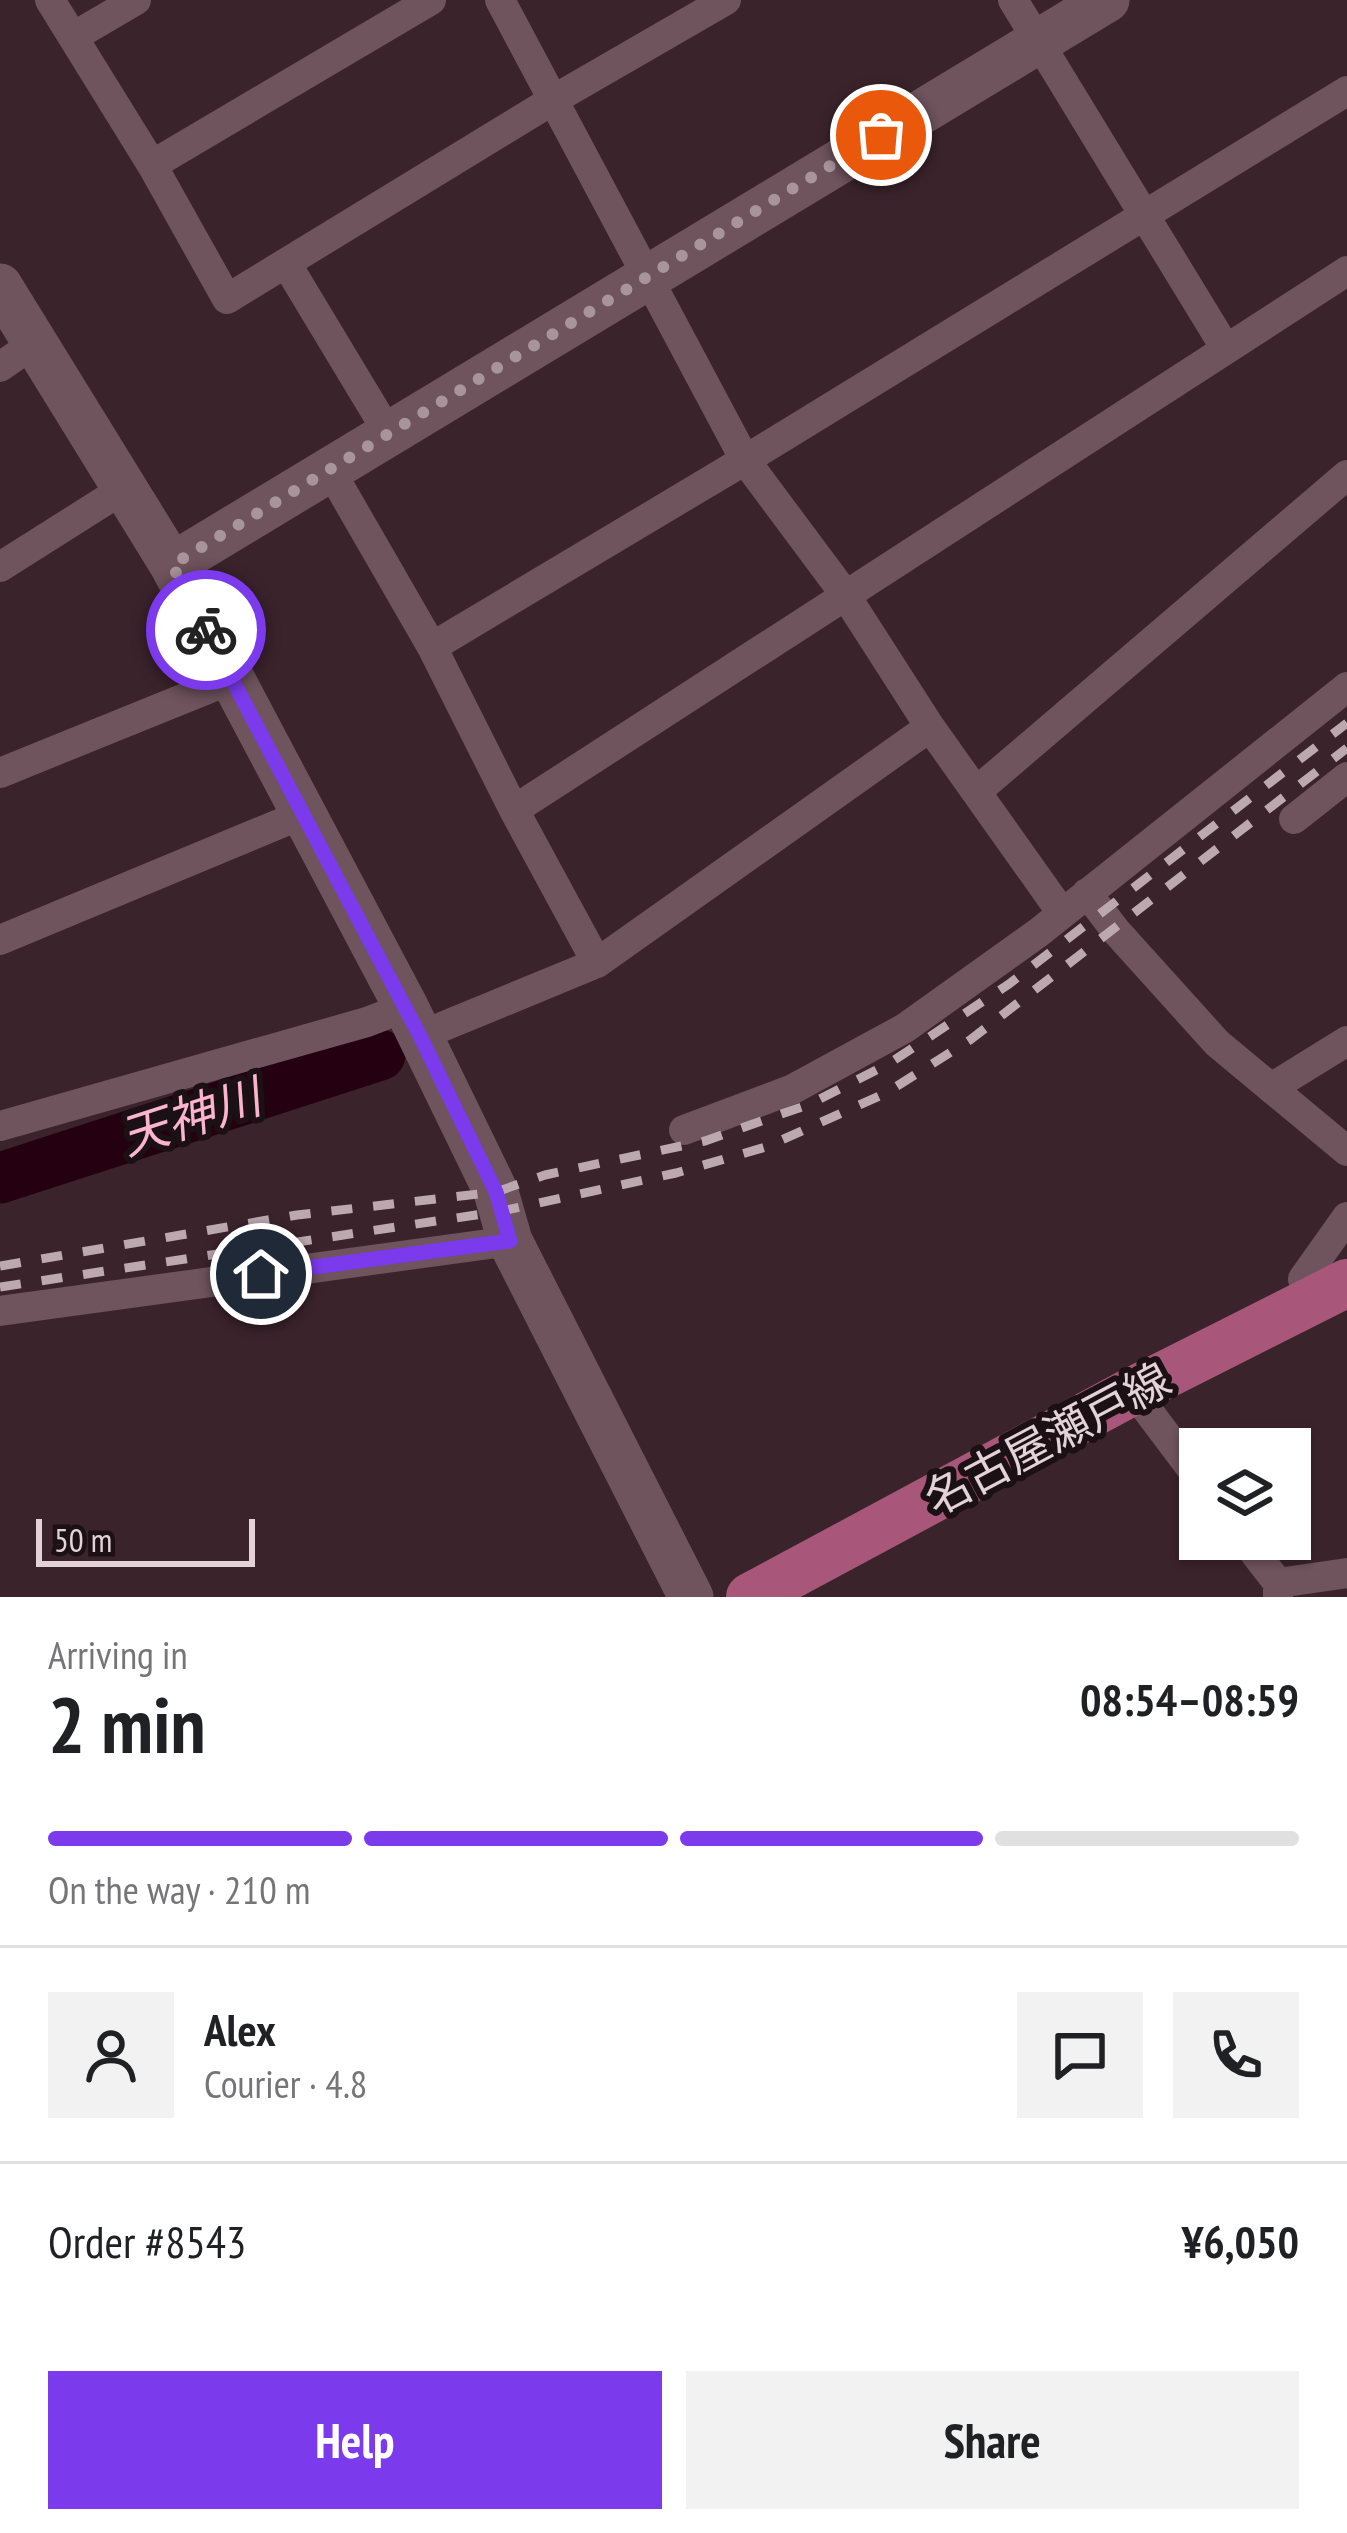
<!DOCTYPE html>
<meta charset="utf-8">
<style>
:root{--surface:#fff;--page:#f2f2f2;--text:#202124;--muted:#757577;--line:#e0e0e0;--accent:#7c3aed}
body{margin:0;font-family:"PT Sans Narrow","Noto Sans JP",sans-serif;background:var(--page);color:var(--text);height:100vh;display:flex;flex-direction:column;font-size:45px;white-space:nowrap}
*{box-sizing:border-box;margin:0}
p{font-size:39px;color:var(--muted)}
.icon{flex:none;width:66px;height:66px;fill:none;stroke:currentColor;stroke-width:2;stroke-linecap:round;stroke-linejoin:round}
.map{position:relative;height:1597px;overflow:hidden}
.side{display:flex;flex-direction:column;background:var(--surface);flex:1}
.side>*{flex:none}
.fabs{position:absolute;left:1179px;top:1428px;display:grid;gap:24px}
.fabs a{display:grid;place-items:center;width:132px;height:132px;border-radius:0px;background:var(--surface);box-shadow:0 3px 9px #0004;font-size:60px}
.scale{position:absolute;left:36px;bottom:30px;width:219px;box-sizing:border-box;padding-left:12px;border:6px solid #e3d2d8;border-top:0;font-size:33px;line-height:42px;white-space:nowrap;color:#e3d2d8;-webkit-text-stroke:9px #1b1014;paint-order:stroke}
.pin{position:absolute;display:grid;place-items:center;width:102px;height:102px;color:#fff;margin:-51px;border:6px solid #fff;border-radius:50%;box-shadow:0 3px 12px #0007}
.courier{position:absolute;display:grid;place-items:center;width:120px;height:120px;margin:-60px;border:9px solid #7c3aed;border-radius:50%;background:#fff;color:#222;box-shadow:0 3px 15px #0007}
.headline em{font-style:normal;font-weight:800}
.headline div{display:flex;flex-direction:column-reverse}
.headline{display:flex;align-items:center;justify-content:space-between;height:204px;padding:0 48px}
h1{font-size:78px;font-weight:800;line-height:90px}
.bar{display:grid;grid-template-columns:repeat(4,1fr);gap:18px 12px;align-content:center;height:144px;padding:0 48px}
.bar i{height:15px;border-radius:9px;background:var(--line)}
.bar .active{background:var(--accent)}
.bar p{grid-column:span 4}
.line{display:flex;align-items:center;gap:30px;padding:0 48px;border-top:3px solid var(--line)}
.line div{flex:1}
.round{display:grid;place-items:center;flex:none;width:126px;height:126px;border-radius:0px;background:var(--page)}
.cta{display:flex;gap:24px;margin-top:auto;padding:24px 48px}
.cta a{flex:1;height:138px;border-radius:0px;background:var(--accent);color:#fff;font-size:48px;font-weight:800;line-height:138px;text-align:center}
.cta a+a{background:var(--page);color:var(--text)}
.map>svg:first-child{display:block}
</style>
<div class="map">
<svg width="1347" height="1597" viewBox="0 0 1347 1597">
<rect width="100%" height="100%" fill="#3b232c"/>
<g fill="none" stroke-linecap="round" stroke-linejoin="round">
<path stroke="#240011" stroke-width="51" d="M0,1178l380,-123"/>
<path stroke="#6f535d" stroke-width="30" d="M50,0l102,165 75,134 326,-199 173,-100
M500,0l245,460 99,133 86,134 132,186
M1013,0l213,349
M73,37l63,-37
M152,165l279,-165
M286,263l103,171
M0,367l36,-25
M330,470l102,177 82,163 83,153
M0,567l125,-79
M432,647l313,-187 602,-369
M0,773l232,-94
M977,791l370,-316
M514,810l833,-539
M1294,819l53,-42
M1087,893l29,38 101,112 130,108
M0,940l303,-126
M420,1036l177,-73 333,-236
M1271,1088l76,-47
M0,1126l367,-104 39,-15
M684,1130l109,-41 112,-61 133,-95 309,-246
M1312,1301l-9,-22 44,-62
M0,1311l510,-70
M1133,1391l67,89
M1244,1539l34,44v14
M1278,1583l69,-10"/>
<path stroke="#6f535d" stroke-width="45" d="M0,286l172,279 234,442 90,185 14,49 181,356
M172,565l935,-565"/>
<path stroke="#a8577a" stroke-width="48" d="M750,1597l383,-206 214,-108"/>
<path stroke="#bca9b0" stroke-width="9" stroke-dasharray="21 21" stroke-linecap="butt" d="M0,1266l297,-51 199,-23 49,-17 160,-34 105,-37 80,-41 119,-79 338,-261
M0,1287l502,-76 174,-38 90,-26 120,-54 84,-53 377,-292"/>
</g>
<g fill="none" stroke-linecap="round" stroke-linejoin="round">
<path stroke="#a8959c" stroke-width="12" stroke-dasharray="0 21.6" d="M206,630l-34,-65 709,-430"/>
<path stroke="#7c3aed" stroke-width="15" d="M206,630l214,406 76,156 14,49 -249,33"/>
</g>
<g text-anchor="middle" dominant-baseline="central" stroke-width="12" stroke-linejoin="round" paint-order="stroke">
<g font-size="45" fill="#e3d2d8" stroke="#1b1014">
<text transform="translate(1047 1438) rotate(-28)">名古屋瀬戸線</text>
</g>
<g font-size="48" font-style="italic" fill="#fbb4ce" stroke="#1b1014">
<text transform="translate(190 1116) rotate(-18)">天神川</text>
</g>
</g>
</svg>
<div class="fabs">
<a><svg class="icon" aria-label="layers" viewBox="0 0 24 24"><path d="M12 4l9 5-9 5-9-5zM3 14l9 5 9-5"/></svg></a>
</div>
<div class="scale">50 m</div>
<div class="pin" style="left:881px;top:135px;background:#ea580c"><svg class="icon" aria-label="bag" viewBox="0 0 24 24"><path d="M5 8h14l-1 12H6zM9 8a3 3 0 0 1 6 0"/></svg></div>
<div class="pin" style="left:261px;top:1274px;background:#1f2937"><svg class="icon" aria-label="home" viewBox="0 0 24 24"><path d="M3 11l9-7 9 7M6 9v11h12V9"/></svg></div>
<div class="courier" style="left:206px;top:630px"><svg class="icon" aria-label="bike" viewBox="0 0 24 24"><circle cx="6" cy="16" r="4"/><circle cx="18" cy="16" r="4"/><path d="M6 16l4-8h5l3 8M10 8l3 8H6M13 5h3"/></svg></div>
</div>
<section class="side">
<div class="headline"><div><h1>2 min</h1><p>Arriving in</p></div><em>08:54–08:59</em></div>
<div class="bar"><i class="active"></i><i class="active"></i><i class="active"></i><i></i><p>On the way · 210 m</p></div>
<div class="line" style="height:216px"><a class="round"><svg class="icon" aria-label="person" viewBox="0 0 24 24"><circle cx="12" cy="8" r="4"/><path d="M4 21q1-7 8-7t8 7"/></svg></a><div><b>Alex</b><p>Courier · 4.8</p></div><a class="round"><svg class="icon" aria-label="chat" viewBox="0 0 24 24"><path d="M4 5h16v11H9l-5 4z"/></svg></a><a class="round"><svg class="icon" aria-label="phone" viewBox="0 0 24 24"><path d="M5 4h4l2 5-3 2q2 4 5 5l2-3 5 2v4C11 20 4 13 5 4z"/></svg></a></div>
<div class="line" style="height:156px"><div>Order #8543</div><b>¥6,050</b></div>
<div class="cta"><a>Help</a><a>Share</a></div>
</section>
